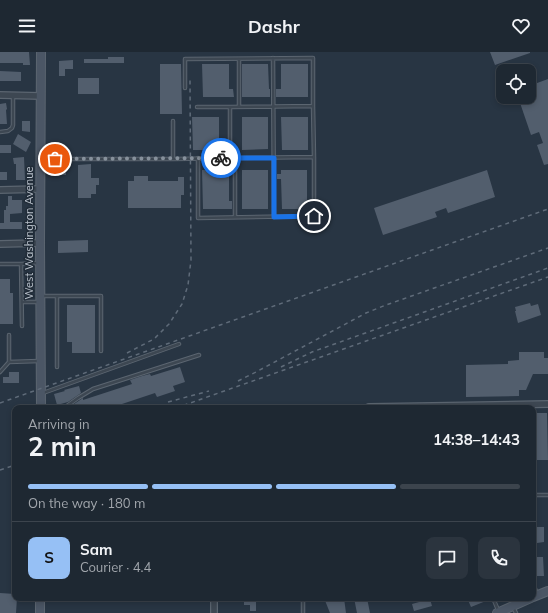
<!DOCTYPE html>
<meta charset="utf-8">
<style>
:root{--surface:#1e2832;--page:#2b343e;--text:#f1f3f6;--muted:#a1a6ac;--line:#3c444d;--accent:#96c0f5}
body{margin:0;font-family:Mulish,sans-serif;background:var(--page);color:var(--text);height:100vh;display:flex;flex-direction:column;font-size:15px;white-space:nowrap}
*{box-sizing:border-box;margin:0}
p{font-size:13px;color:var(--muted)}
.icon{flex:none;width:22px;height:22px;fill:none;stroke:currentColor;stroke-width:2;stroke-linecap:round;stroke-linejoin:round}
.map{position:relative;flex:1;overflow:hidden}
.sheet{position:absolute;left:12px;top:353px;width:524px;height:196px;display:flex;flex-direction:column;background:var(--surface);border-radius:8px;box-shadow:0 2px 6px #0003,0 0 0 1px var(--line)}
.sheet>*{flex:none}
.fabs{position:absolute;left:496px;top:12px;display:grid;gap:8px}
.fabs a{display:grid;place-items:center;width:40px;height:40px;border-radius:8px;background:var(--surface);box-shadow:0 2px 6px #0003,0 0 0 1px var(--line);font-size:20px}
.pin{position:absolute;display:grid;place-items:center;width:34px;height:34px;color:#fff;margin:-17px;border:2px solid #fff;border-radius:50%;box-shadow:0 1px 4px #0007}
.courier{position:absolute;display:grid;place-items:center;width:40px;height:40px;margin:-20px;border:3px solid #1a73e8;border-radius:50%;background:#fff;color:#222;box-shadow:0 1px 5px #0007}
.summary em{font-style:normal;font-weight:700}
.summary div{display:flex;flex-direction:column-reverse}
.summary{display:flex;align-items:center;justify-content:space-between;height:68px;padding:0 16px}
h1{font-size:26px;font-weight:700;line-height:30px}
.bar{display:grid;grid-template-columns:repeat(4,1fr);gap:6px 4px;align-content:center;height:48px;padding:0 16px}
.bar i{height:5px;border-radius:3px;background:var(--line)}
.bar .selected{background:var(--accent)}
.bar p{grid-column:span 4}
.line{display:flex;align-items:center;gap:10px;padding:0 16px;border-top:1px solid var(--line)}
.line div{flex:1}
.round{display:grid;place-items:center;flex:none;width:42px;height:42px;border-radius:8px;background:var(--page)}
header{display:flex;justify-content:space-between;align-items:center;height:52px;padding:0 16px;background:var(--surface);font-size:18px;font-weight:700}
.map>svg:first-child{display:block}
</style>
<header><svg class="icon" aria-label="menu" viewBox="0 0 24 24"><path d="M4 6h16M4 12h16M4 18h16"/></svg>Dashr<svg class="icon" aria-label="heart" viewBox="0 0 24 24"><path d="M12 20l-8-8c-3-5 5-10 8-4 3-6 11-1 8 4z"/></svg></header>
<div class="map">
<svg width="548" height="561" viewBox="0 0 548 561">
<rect width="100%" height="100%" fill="#283543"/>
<path fill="#525e6d" d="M0,0h29l1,13h-7v-2h-23z
M490,0h40v1l-35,12z
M108,5h16v6h-40v-4h24z
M73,8v9h-8v7h-6v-15z
M160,12h21l1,50h-22z
M202,12h27v25h4l1,8h-31z
M242,12h26l1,25h1v8h-28z
M281,12h27v33h-32v-8h5z
M0,19l21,1v9h-21z
M78,26h21v16h-21z
M548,27v85l-4,1 -7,-20 6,-2 -4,-11 -8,3 -13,-38h11v-11z
M6,51l1,6 -1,1 1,14h-7v-20z
M192,65h27v33h-26z
M242,65h26v32l-26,1z
M281,65h27v33h-26z
M22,69h8v11l-8,-1z
M18,82l13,8 -5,10 -13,-8z
M0,93h11v8h-11z
M24,105l1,23h-9v-16h-2l-1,-6z
M91,112v14h8v7h-3v9h-5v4h-13v-33z
M60,115h6v8h-6z
M202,118h27v31h3v8h-29z
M242,118h26v39h-26z
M281,118h26v39h-25l-1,-30h-4v-5h4z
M487,118l8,27 -47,16 -2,-5 -11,4 2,5 -54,18 -9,-27z
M0,120h7v8h-7z
M134,124h14v5h30v-4h6v18h-3v13h-53v-27h6z
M8,144h4v4h10v13l-12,1v8h12v7h-22v-6h4v-13h2v-4h2z
M88,188v12l-30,1v-12z
M0,227h10v14h3v31h-13z
M530,251l1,3 7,-2 3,11 -23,8 -3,-12h1l-1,-4z
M67,253h28v48h-23v-11h-5z
M519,300h25v6h4v16h-15l-7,16h-7v6l-53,1v-32l42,-1v-3l11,-1z
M180,315l5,15 -12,4 2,5 -18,6 -2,-4 -45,15h-35l-1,-4 9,-6v2l49,-16 -2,-4 12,-4 8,-2 1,2z
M9,320h10v11h-16v-6h6z
M79,334l2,7 -13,9 -11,3 -3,-11 11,-3 -1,-1z
M533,361h14l1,47h-15z
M536,475h8v15l-7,1z
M533,505h10l1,19h-11z
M0,541l15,1v4h2l-1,15h-16z
M244,546h12v13h-6v-6h-6z
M324,546h20l2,15h-16z
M354,546h13l3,15h-13z
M467,546h23l1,1 -20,8z
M430,547l2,7 -18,5 -2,-7z"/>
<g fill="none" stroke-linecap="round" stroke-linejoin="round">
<defs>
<path id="service" d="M273,6l1,159
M239,7v47
M185,36v-29l128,-1v48l-83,1
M313,54l1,51
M197,55h33v51
M0,80l8,-1 4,-3 1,-3v-29
M235,106v59
M43,107h130v-38
M173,107l141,-2v59l-116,2v-60
M0,212h21l1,62
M21,212l18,-1
M43,244h58v55
M22,250h17
M9,283v27l30,-1
M57,315v-71
M0,320l9,-10
M43,341l136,-49
M64,356l14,-10 15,-9 106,-34
M533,443h15
M533,531l4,11
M493,546l5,12
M303,549v12
M513,555l3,6"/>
<path id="minor" d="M0,43l41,1
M0,138l40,-1
M0,192l40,-1
M369,355l179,-3
M214,546v15"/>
<path id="secondary" d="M41,0l-1,191 1,165
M533,545l15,-6
M40,561v-15
M497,561l34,-15"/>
</defs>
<use href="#service" stroke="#5b6570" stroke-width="4.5"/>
<use href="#minor" stroke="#5b6570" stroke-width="8"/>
<use href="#secondary" stroke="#5b6570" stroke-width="10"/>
<use href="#service" stroke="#3d4752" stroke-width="2.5"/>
<use href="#minor" stroke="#3d4752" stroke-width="5.5"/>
<use href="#secondary" stroke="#4b5665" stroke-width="8"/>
<path stroke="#5f6b79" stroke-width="1.5" stroke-dasharray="4 4" stroke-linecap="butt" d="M127,301l27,-14 15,-15 13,-20 6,-19 3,-25 -1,-180
M281,315l31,-15 236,-84
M238,329l18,-9 110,-59 20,-8 162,-57
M168,350l41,-11
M0,351l548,-194
M176,356l372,-131
M0,418l15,-5"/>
</g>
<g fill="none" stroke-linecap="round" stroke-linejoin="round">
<path stroke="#87919c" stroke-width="4" stroke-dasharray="0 7.2" d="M55,107l166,-1"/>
<path stroke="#1a73e8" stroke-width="5" d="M221,106h53v59l40,-1"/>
</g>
<g text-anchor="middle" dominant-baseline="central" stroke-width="3" stroke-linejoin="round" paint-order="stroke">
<g font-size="11" fill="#bac2cc" stroke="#212c38">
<text transform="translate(29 181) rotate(-90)">West Washington Avenue</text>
</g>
</g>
</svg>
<div class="fabs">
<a><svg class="icon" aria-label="locate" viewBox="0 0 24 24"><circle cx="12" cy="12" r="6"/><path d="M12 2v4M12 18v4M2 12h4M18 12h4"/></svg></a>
</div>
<div class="pin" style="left:55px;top:107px;background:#ea580c"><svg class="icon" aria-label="bag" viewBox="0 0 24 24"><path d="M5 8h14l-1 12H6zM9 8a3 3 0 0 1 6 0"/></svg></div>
<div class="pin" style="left:314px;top:164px;background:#1f2937"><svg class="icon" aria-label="home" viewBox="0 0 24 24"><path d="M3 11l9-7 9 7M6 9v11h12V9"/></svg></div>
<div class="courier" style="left:221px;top:106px"><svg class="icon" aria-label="bike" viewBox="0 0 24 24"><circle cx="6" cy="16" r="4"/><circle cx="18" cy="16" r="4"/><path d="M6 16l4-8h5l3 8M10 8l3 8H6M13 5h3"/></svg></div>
<section class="sheet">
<div class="summary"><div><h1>2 min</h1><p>Arriving in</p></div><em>14:38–14:43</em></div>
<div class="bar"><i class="selected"></i><i class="selected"></i><i class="selected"></i><i></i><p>On the way · 180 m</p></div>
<div class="line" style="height:72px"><b class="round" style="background:var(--accent);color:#111">S</b><div><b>Sam</b><p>Courier · 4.4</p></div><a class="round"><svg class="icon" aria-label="chat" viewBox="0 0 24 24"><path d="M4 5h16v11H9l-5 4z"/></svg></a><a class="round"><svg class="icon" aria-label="phone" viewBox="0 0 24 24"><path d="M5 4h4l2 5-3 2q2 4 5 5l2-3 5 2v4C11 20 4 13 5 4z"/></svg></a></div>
</section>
</div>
